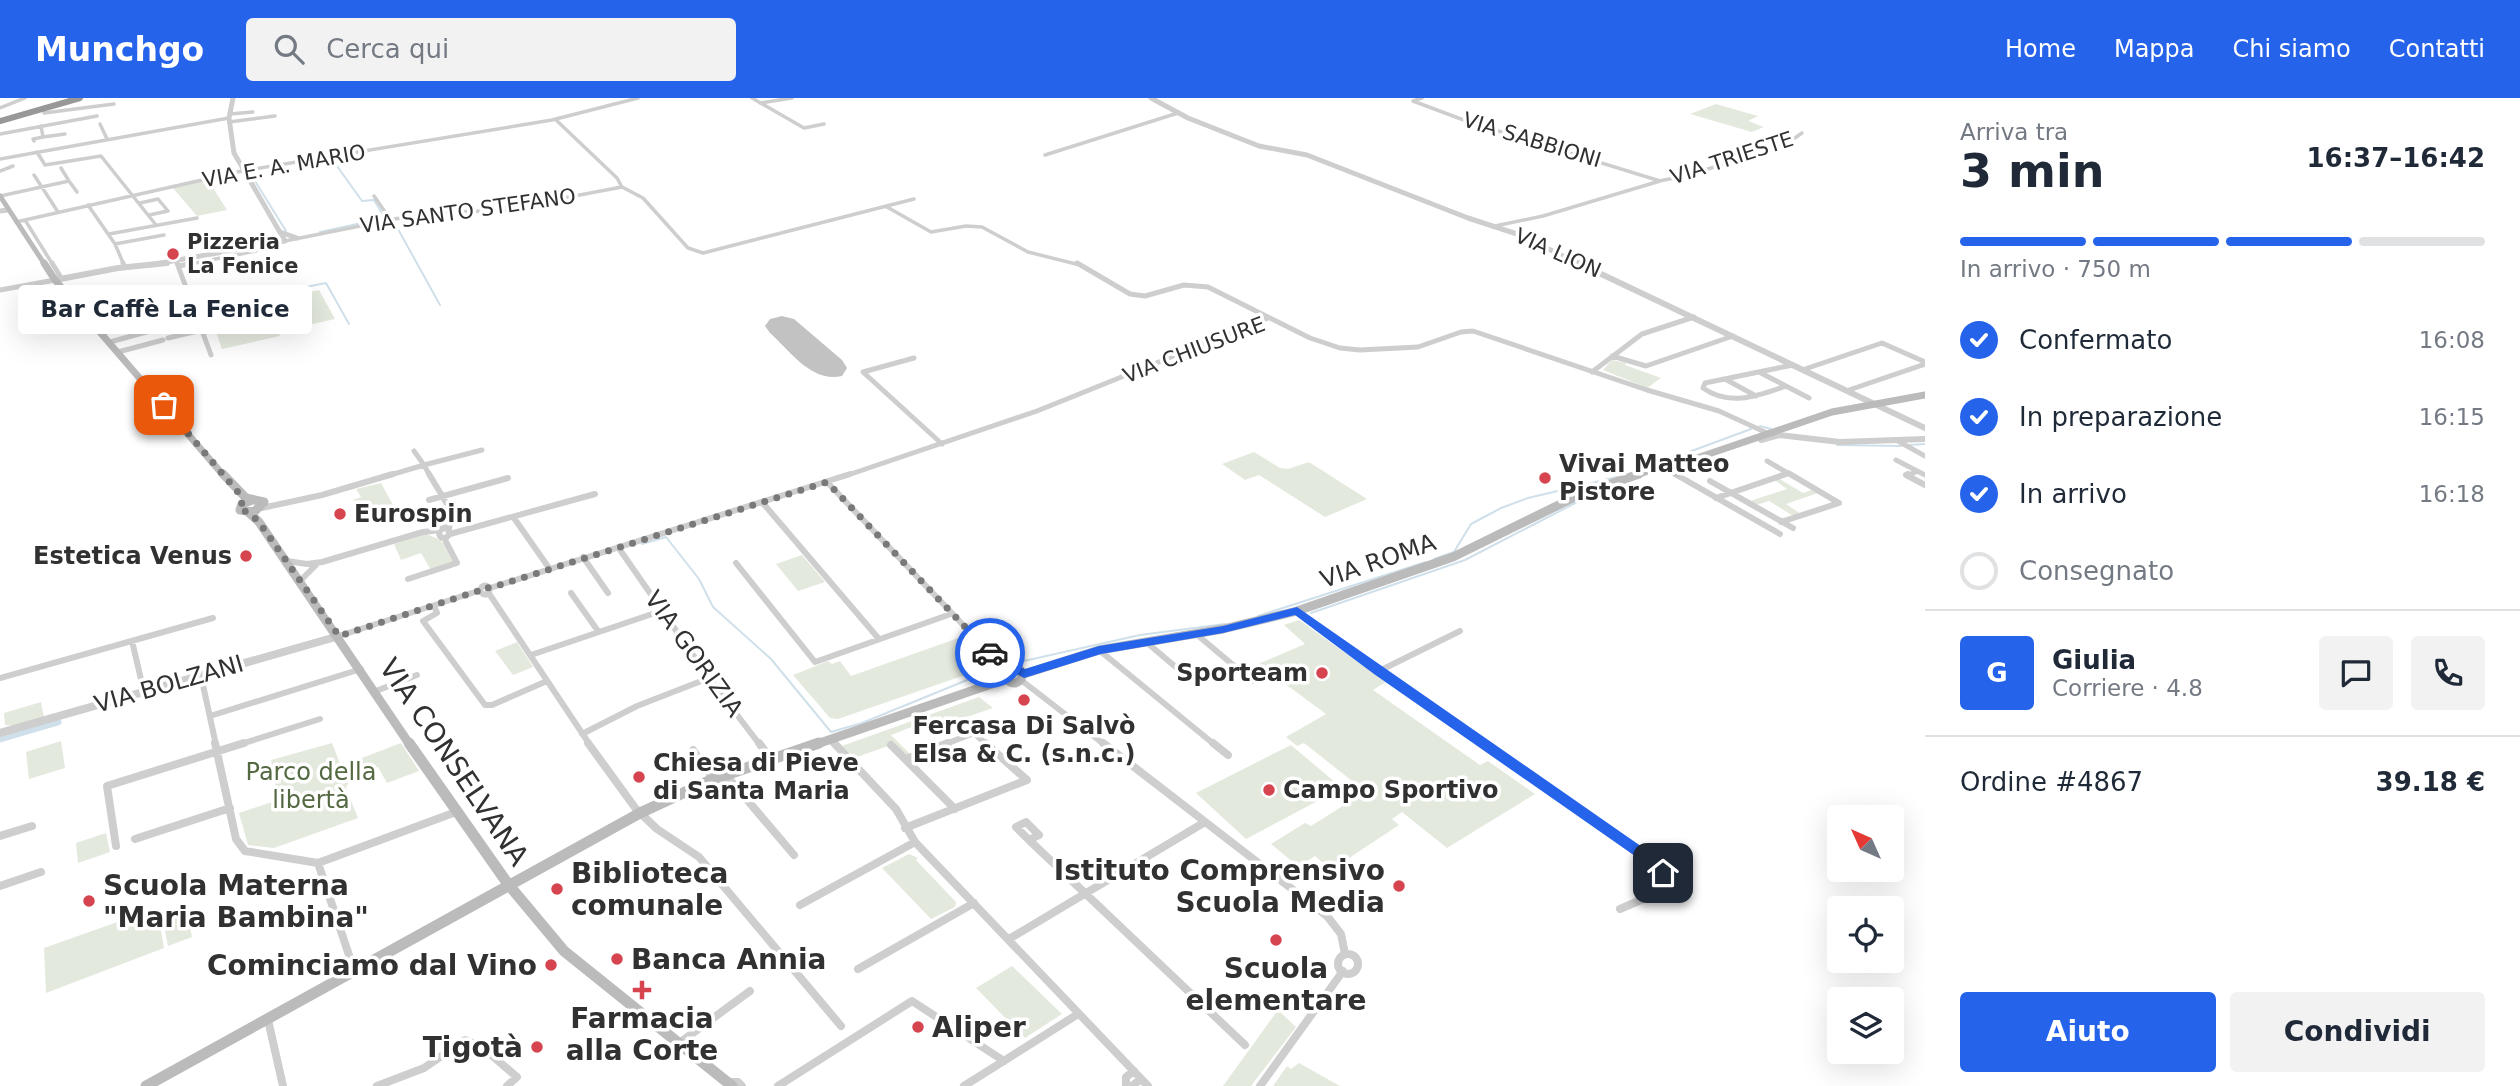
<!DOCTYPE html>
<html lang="it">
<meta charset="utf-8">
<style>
:root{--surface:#fff;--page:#f2f2f3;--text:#1f2937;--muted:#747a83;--line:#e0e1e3;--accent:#2563eb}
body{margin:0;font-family:"DejaVu Sans",sans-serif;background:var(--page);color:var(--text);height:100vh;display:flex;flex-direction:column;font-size:26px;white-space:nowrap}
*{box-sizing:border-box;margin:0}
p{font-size:23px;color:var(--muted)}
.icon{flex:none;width:38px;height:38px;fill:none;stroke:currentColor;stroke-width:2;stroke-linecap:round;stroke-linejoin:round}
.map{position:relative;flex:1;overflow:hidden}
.drawer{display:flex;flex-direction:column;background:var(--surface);width:595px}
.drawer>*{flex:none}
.needle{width:46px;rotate:315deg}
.fabs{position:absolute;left:1827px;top:707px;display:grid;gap:14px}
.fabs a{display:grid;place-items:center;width:77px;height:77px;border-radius:7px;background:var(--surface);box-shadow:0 7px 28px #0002;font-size:35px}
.pin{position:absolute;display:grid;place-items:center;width:60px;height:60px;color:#fff;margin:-30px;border-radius:14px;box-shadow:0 4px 10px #0006}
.courier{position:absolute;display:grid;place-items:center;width:70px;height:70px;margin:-35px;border:5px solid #2563eb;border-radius:50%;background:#fff;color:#222;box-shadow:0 2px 9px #0007}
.bubble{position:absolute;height:49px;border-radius:7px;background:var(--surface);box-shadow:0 7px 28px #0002;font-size:23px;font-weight:700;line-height:49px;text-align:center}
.overview em{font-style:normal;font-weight:700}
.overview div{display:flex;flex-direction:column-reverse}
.overview{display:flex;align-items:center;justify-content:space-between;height:119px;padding:0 35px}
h1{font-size:46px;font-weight:700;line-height:52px}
.bar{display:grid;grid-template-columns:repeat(4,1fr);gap:10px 7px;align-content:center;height:84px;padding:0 35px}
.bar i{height:9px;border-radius:5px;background:var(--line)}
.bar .on{background:var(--accent)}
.bar p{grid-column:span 4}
.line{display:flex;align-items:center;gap:18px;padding:0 35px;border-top:2px solid var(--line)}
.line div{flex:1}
.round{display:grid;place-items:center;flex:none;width:74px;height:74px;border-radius:7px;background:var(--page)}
ol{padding:0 35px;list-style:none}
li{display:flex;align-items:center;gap:21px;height:77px}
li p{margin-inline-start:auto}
li .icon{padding:7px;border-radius:50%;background:var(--accent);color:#fff;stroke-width:4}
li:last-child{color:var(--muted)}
li i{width:38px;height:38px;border:4px solid var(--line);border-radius:50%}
.primary-button{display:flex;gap:14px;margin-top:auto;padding:14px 35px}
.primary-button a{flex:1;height:80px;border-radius:7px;background:var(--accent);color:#fff;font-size:28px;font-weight:700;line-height:80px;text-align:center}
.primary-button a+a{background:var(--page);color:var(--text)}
header{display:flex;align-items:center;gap:42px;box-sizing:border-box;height:98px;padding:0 35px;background:var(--accent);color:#fff}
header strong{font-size:33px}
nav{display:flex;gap:38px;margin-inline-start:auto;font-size:24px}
.search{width:490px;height:63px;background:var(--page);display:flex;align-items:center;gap:18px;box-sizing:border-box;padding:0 24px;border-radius:7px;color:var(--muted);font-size:26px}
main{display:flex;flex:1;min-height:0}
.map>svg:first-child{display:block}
</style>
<header>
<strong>Munchgo</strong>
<div class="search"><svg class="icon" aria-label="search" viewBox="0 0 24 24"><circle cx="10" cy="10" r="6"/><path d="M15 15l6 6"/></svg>Cerca qui</div>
<nav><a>Home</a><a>Mappa</a><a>Chi siamo</a><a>Contatti</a></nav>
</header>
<main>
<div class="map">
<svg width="1925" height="988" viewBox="0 0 1925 988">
<rect width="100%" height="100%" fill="#fff"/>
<path fill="#e4e9de" d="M1716,6l42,12 -10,5 16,6 -12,5 -62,-18z
M208,82l19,30 -30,6 -25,-29z
M319,192l16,29 -45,10 -13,-30z
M265,205l15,33 -58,13 -12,-34z
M1612,262l14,3 -1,2 36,13 -14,10 -44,-18z
M1254,354l26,16 8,1 21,-7 58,37 -42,18 -66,-42 -14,5 -23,-16z
M1778,380l25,15 12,-4 6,3 -35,12 15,10 -6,3 -26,-16 -13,4 -6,-4 37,-12 -14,-10z
M381,385l17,31 -31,9 -14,-23 8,-3 -5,-8z
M426,436l15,6 12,22 -22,8 -10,-17 -20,7 -7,-16z
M802,457l23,27 -27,9 -22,-27z
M1299,522l87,62 -13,8 107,75 8,-4 47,33 -88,54 -45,-36 -10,7 7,6 -68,45 -16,-14 -16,11 -28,-23 34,-21 6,3 49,-31 -9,-7 5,-4 -52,-41 -7,3 -11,-9 40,-23 -68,-50 47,-20 -21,-19z
M964,538l27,30 -153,53 -8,-1 -37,-43 35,-14 4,3 8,-3 11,15z
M517,544l16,25 -20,8 -18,-24z
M979,599l14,11 -38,13 11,12 -5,2 -21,-19 -49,19 19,19 -5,2 -14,-11 -37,13 -12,-12z
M41,604l3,15 -30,9 -9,-1 -1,-12z
M61,643l4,27 -36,11 -3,-27z
M332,645l9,23 60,-23 18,28 -32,12 -9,-16 -28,12 -4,9 12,30 -84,30 -26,-3 -9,-32 39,-13 -7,-40z
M1291,647l51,43 -96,51 -50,-46z
M106,735l4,19 -32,11 -2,-20z
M909,756l9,4 -2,2 40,42 -1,5 -24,12 -49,-51z
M157,810l7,40 -118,45 -2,-45z
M187,813l5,26 -24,9 -5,-26z
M1012,868l50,48 -37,24 -49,-50z
M1278,912l18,17 -45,59h-28z
M1299,965l41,23h-67l14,-20 4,3z"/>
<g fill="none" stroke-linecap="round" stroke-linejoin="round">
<path stroke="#cfe0ea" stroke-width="2" d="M250,75l36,58
M393,122l47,85
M320,134l65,-14 -11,-18 -12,1 -30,-42
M265,197l61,-12 23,41
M1760,328l11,3
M1837,347l64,1
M1910,347l15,-1
M1670,361l81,-30
M1649,369l6,-3
M642,446l24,-7 33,42 14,28 58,52 60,73 31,-9 132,-54
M1434,461l20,-7 17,-28 30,-16 27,-10 89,-21
M1311,515l154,-53 118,-61
M1258,518l168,-54
M1010,566l130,-29 85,-11"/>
<path stroke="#cfe0ea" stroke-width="7" d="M0,641l58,-17"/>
<path fill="#c2c2c2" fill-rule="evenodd" d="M782,218l12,3 48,41 5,8 -5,8c-30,7 -51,-24 -72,-43l-5,-7 5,-7z"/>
<path stroke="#cecece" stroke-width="3.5" d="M752,0l52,30 20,-4
M1422,0l-9,3 56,21 191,59
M760,5l32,-5
M0,10l25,-10
M44,15l70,-9
M230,16l23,-2
M555,21l62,59 5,9
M229,24l46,-6
M100,26l7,15
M41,28l2,11 22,-3
M0,36l97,-18
M34,43l-1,-2 10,-2
M37,54l8,13 56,-9 55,69
M1045,57l133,-42
M0,61l229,-41
M0,73l13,-5
M34,77l24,37
M69,83l8,11
M1659,83l31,-6 99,-33 13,-9
M0,98l69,-15 -8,-13
M374,98l16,23
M140,105l18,-4 10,12 -19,4
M88,107l27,39 9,21
M887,109l44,25 35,-6 16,1 46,25 52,13
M25,122l28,45
M16,124l226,-51 310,-51 86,-22
M1495,128l48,-10 117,-35
M109,136l88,-16
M285,143l120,-24 33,-5 57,-1 127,-24 21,11 45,50 15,5 211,-54
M115,146l49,-9
M177,164l1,3
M185,167l71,-14 3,-4"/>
<path stroke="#cecece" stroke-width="5" d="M123,165l2,4
M177,165l34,92
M1077,165l53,31 15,2 39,-11 24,2 102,51 30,10 20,2 58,-3 43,-15 12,-1 174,59 72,21 48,22
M179,168l15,-3
M0,192l55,-10 5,-4 -8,-13
M160,230l38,-9
M102,235l92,-25
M168,240l34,-8
M110,244l47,-13
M118,254l45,-12
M1612,258l34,10 87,-30
M914,260l-51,14 79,72
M1805,271l77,-26 43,19
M1592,274l50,-38 52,-17
M1759,274l50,26
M1725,281l31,17
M1786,288c-29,10 -56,21 -83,2l2,-5 88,-18
M1849,292l76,-26
M1898,343l27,15
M414,353l10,14 58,-15
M1896,362l29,15
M1767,363l26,15
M1673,375l5,3
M387,378l37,-11 6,11
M845,378l192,-65 231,-93
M1781,378l8,-3
M1908,378l9,-5"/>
<path stroke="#cecece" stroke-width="6" d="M429,376l24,40 -3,8
M1675,376l105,60
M1908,376l-2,1 19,10
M1710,383l83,47
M827,384l180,189
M1716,400l70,-24
M429,402l79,-22
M762,404l117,137
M262,410l60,-13 71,-21
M514,420l35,50
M1781,424l58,-19 -49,-29
M439 435a5 5 0 1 1 10 0a5 5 0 1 1-10 0Z
M450,436l145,-40
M618,449l91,131 51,67
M583,459l25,36
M287,463l20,3 15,-2 101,-30 18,-2 9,-8 -1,7
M736,465l79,99 136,-48
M408,481l49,-16 -11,-21
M300,483l17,-17
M480.5 492a4.5 4.5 0 1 1 9 0a4.5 4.5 0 1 1-9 0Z
M490,490l360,-114
M488,494l102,153
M571,495l27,38
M434,508l3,7 -14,8 62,84h7l55,-24
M1297,513l189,134
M1195,535l57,48
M339,538l139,-45
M132,543l12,51
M1145,543l33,28
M1099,552l116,95
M531,557l130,-44
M1379,573l81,-40
M201,578l15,69
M0,580l213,-60
M1021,582l84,65
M376,593l41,-16
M210,618l151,-47
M963,621l11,14
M582,636l55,-28 72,-28
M830,641l5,6
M238,647l82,-26
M943,647l31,-12 13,12"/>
<path stroke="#cecece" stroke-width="8" d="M215,645l21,96 9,12 73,12 138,-51
M588,645l48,66 21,20 42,28 142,169
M759,645l12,16
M834,645l62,66 19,33 233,244
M1103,645l224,173 14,18 4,20
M1213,645l15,12
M1483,645l175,124 8,16 -2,7 -44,19
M891,647l64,64
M693,652l20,29
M906,661l42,-16
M726,677l68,80
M1026,724l13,13 -10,5 -13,-13z
M905,730l122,-48 -42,-37
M0,738l32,-10
M135,741l95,-31
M1029,742l216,205
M116,748l-9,-60 137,-43
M318,765l36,107
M0,788l41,-14
M800,807l115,-63
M1009,841l196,-117
M1338 866a10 10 0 1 1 20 0a10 10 0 1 1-20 0Z
M858,871l116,-66
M268,922l15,66
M678,946l72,-53
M728,984h10l4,4
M377,988l47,-18 41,-28 17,7 35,30 -10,9
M778,988l134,-85 92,60
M964,988l114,-72
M1126,988v-9l8,-6
M1132,988l9,-7
M1260,988l83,-115"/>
<path stroke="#cecece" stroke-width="5" d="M1151,0l37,20 71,28 48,9 161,63 49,16 65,31
M0,113l8,-1
M280,134l17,6
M150,167l135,-24 -51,-88 -5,-35 4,-20"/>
<path stroke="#cecece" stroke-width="6" d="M1578,165l347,165
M55,182l63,-12 49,-5
M1761,342l18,-5 61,7 85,-3
M1685,373l23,-14"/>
<path stroke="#cecece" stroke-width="8" d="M0,635l339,-97"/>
<path stroke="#bbb" stroke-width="5" d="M0,98l45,69"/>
<path stroke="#bbb" stroke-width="7" d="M44,165l11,17 169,196
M1670,364l12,3 3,6 -6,2 -13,-3 -3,-6z
M1673,364l18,-2 141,-48 93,-17
M1634,378l28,-10"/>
<path stroke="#bbb" stroke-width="9" d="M223,376l23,24 18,4 -10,10 -14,-2 2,-6 10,-4
M248,414l11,10 151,223
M1006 577a8 8 0 1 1 16 0a8 8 0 1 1-16 0Z
M1024,576l75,-24 124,-21 74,-18 156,-54 126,-62 60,-21
M814,647l192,-66"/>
<path stroke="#bbb" stroke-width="11" d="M409,645l99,141 56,67 168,135
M146,988l494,-273 71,-33 108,-37"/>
<path stroke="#989898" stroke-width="6" d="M0,23l80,-23"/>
</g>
<path fill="#2563eb" d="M1297,509l348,242 23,21v7h-10l-23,-21 -261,-182 -79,-59 -72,18 -122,21 -77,24 -9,-5h-12l-19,-20 6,-4 20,17 7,-1 8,4 74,-23 124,-20z"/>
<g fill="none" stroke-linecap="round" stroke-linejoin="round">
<path stroke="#797979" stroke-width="7" stroke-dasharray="0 12.6" d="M164,307l74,87 4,12 -2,6 8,2 11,10 80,114 139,-45 4,-4 8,1 337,-106 163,171"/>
</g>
<g fill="#d64450" stroke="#fff" stroke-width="2.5">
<circle cx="173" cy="156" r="7"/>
<circle cx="1545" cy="380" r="7"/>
<circle cx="340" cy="416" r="7"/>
<circle cx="246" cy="458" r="7"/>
<circle cx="1322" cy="575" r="7"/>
<circle cx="1024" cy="602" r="7"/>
<circle cx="639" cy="679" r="7"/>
<circle cx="1269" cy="692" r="7"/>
<circle cx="1399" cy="788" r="7"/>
<circle cx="557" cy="791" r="7"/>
<circle cx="89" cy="803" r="7"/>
<circle cx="1276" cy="842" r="7"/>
<circle cx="617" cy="861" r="7"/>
<circle cx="551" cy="867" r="7"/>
<path d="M638.5 881.5h7v7h7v7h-7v7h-7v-7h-7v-7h7z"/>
<circle cx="918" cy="929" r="7"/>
<circle cx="537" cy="949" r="7"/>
</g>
<g text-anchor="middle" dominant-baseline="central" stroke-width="7" stroke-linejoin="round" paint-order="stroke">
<g font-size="21" fill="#313131" stroke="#fff">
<text transform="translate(1532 42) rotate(17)">VIA SABBIONI</text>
<text transform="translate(1732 60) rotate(-18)">VIA TRIESTE</text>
<text transform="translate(284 68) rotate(-10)">VIA E. A. MARIO</text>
<text transform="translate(468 113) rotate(-8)">VIA SANTO STEFANO</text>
<text transform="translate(1558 155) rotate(24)">VIA LION</text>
<text transform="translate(1194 252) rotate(-21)">VIA CHIUSURE</text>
</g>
<g font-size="21" font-weight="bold" fill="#313131" stroke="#fff" text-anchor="start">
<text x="187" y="144">Pizzeria<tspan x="187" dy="24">La Fenice</tspan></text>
</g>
<g font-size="24" font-weight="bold" fill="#313131" stroke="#fff" text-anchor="start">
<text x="1559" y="366">Vivai Matteo<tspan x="1559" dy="28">Pistore</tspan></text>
<text x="354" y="416">Eurospin</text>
<text x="232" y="458" text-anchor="end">Estetica Venus</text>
<text x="1308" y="575" text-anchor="end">Sporteam</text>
<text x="1024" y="628" text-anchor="middle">Fercasa Di Salvò<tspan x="1024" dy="28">Elsa &amp; C. (s.n.c.)</tspan></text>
<text x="653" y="665">Chiesa di Pieve<tspan x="653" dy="28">di Santa Maria</tspan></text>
<text x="1283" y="692">Campo Sportivo</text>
</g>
<g font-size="24" fill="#313131" stroke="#fff">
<text transform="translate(1378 463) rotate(-19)">VIA ROMA</text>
<text transform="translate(694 556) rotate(54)">VIA GORIZIA</text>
<text transform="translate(169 586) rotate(-16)">VIA BOLZANI</text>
</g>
<g font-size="24" fill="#546942" stroke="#fff">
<text x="311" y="674">Parco della<tspan x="311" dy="28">libertà</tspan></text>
</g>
<g font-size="28" fill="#313131" stroke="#fff">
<text transform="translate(454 664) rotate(56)">VIA CONSELVANA</text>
</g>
<g font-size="28" font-weight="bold" fill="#313131" stroke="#fff" text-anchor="start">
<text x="1385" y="772" text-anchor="end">Istituto Comprensivo<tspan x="1385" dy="32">Scuola Media</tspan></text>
<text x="571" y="775">Biblioteca<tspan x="571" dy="32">comunale</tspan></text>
<text x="103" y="787">Scuola Materna<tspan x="103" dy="32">"Maria Bambina"</tspan></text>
<text x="631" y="861">Banca Annia</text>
<text x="537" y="867" text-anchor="end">Cominciamo dal Vino</text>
<text x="1276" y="870" text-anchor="middle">Scuola<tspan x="1276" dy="32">elementare</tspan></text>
<text x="642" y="920" text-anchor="middle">Farmacia<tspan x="642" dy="32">alla Corte</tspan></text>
<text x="932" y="929">Aliper</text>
<text x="523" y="949" text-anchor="end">Tigotà</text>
</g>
</g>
</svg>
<div class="fabs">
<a><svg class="needle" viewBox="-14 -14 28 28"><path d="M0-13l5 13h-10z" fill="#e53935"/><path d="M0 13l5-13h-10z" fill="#747a83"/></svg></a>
<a><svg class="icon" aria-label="locate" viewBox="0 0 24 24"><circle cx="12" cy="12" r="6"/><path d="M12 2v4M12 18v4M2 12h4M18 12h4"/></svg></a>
<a><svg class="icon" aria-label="layers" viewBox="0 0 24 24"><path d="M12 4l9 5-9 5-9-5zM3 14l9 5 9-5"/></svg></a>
</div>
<div class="pin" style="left:164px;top:307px;background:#ea580c"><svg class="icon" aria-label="bag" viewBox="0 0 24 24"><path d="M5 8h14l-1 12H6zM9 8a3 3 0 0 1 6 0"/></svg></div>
<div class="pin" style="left:1663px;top:775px;background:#1f2937"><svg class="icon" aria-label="home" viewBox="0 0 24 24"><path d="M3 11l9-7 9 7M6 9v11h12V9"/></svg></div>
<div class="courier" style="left:990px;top:555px"><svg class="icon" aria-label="car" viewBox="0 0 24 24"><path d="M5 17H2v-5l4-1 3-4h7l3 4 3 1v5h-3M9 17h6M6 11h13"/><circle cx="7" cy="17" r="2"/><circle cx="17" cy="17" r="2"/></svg></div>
<div class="bubble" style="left:18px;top:187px;width:294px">Bar Caffè La Fenice</div>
</div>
<section class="drawer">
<div class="overview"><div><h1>3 min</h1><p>Arriva tra</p></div><em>16:37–16:42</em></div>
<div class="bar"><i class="on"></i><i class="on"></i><i class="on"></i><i></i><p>In arrivo · 750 m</p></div>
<ol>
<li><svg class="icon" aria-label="check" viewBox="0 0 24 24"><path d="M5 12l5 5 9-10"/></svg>Confermato<p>16:08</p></li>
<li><svg class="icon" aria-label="check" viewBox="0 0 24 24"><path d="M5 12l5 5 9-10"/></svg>In preparazione<p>16:15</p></li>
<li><svg class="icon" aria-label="check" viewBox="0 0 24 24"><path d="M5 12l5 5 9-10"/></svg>In arrivo<p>16:18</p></li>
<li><i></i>Consegnato</li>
</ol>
<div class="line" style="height:126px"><b class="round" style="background:var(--accent);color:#fff">G</b><div><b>Giulia</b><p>Corriere · 4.8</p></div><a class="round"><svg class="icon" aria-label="chat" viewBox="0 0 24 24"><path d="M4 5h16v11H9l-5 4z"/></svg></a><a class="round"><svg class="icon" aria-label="phone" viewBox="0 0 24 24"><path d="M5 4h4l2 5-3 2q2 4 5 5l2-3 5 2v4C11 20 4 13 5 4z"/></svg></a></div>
<div class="line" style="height:91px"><div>Ordine #4867</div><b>39.18 €</b></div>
<div class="primary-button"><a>Aiuto</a><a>Condividi</a></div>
</section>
</main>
